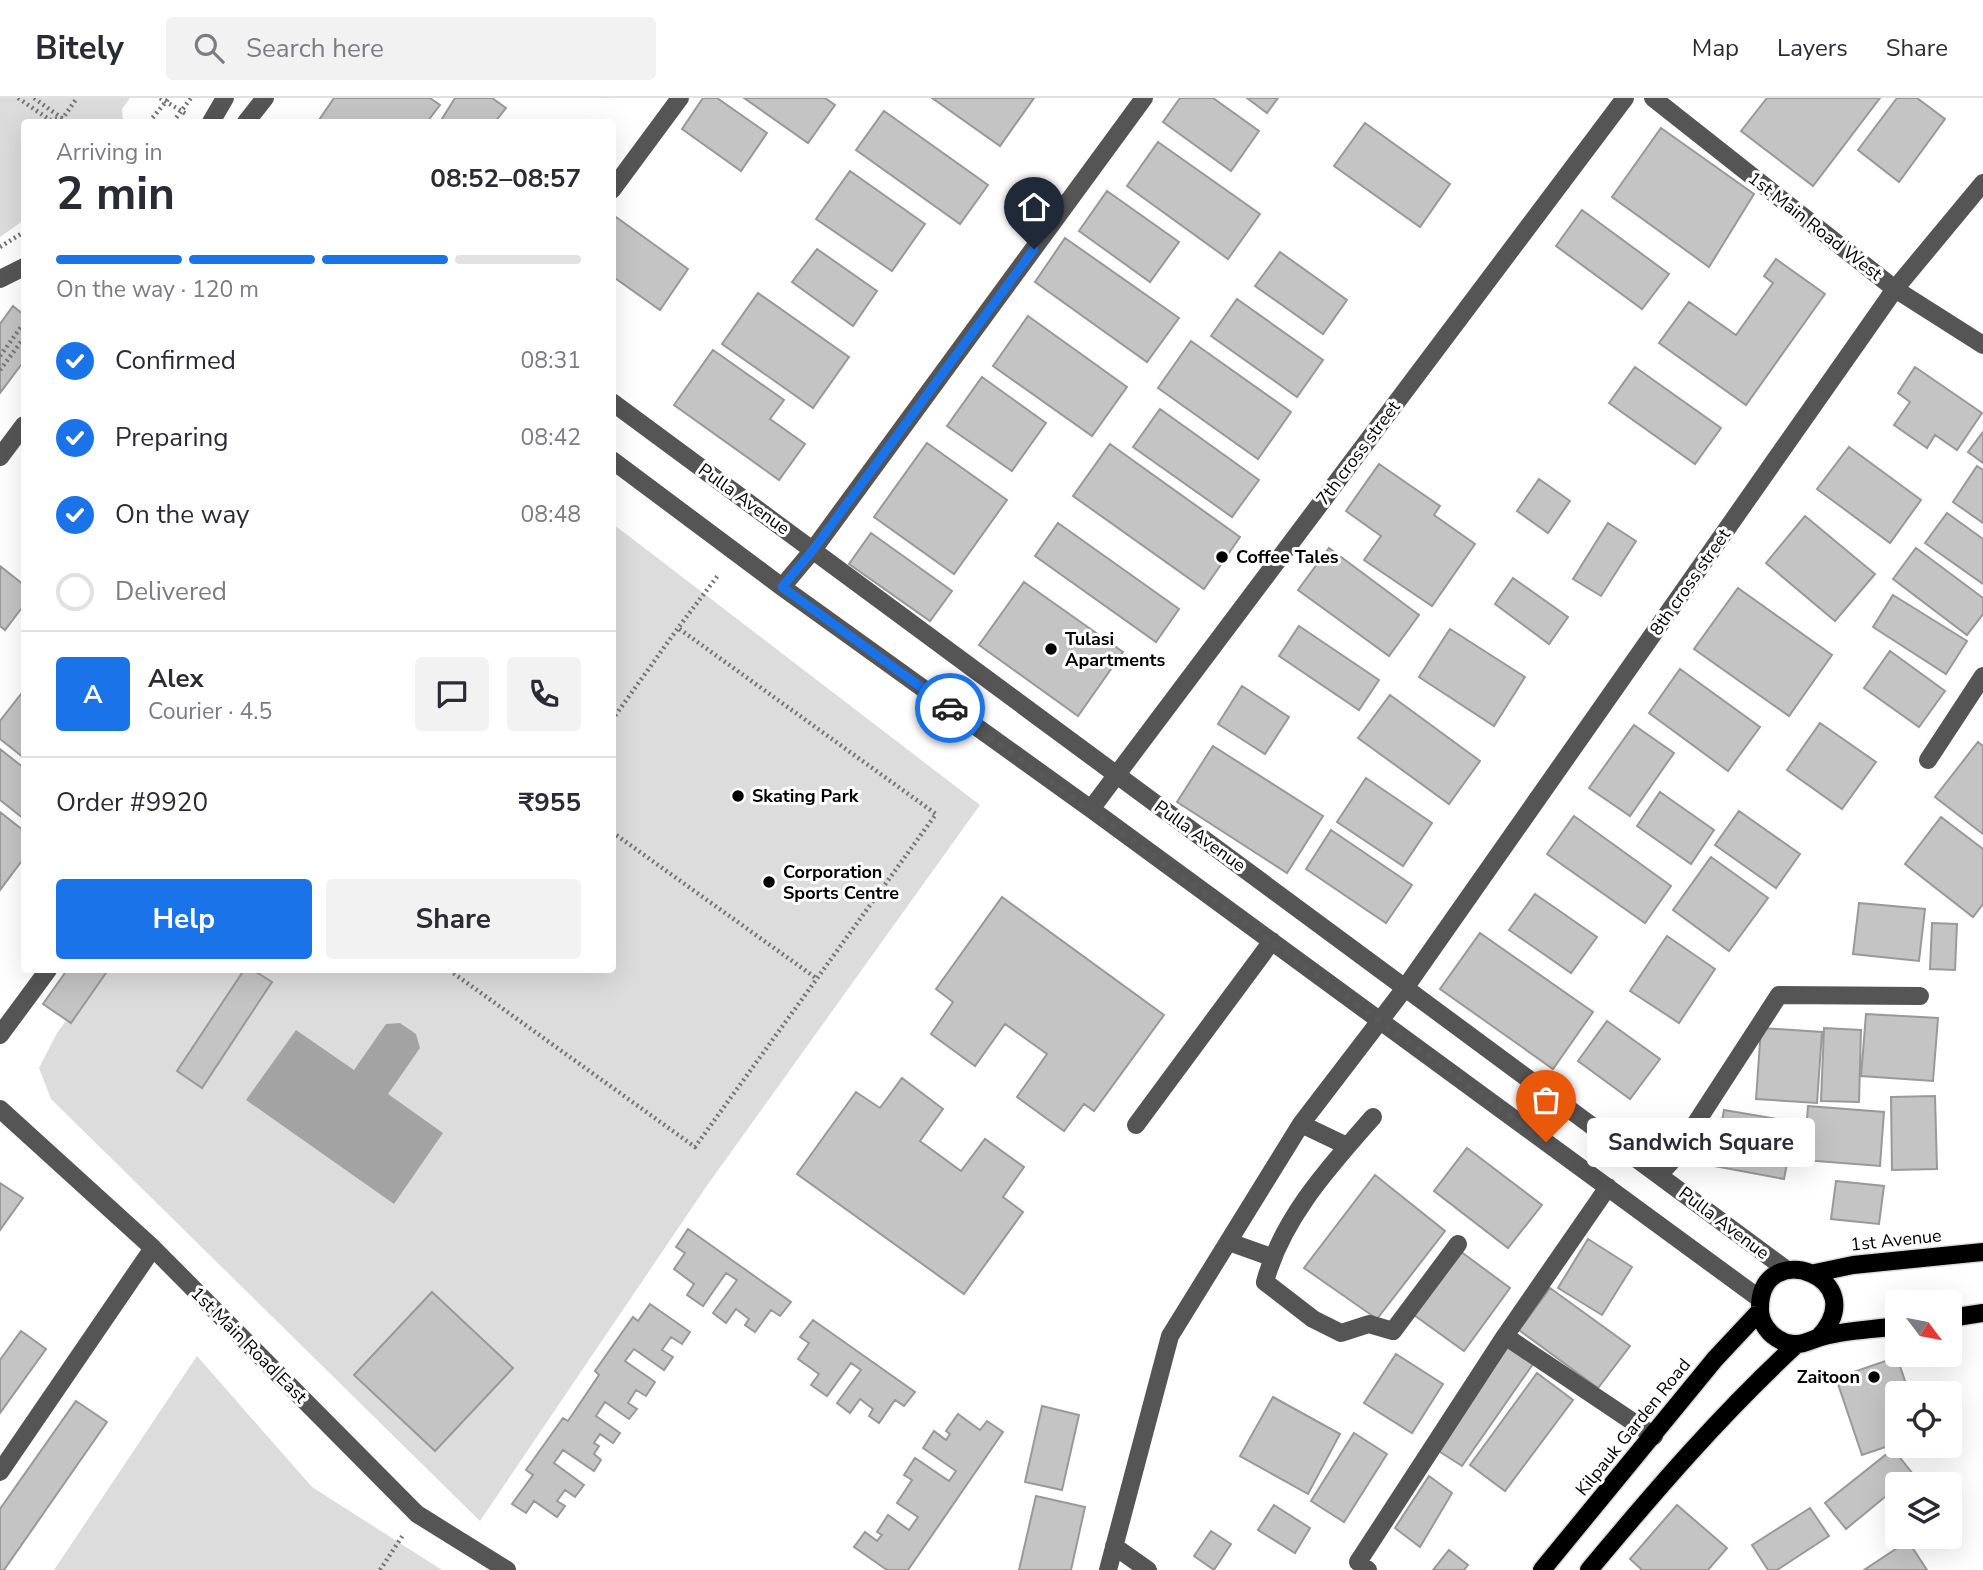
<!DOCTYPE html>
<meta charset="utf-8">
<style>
:root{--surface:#fff;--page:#f2f2f3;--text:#2b2b33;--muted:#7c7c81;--line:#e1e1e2;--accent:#1a73e8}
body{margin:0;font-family:"Nunito Sans",sans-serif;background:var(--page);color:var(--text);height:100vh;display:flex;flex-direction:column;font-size:26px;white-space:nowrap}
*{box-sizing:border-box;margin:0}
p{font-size:23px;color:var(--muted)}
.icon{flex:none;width:38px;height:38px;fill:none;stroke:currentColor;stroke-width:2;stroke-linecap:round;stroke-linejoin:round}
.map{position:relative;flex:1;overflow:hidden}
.details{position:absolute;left:21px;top:21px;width:595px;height:854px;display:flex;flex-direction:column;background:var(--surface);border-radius:7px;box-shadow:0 7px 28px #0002}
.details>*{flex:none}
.needle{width:46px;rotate:122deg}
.controls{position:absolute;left:1885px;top:1192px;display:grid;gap:14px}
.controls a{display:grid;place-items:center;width:77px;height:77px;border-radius:7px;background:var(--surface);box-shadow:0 7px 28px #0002;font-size:35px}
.pin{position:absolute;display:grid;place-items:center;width:60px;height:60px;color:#fff;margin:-72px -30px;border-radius:50% 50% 50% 0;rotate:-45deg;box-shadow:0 0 7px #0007}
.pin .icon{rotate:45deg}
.courier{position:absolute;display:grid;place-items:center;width:70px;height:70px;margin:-35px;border:5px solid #1a73e8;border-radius:50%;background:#fff;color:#222;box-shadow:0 2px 9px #0007}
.bubble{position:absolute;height:49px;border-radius:7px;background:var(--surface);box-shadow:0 7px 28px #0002;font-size:23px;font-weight:700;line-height:49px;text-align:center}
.summary em{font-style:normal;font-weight:700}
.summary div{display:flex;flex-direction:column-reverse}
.summary{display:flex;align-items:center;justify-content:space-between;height:119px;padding:0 35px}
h1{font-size:46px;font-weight:700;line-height:52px}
.bar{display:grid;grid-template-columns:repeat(4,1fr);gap:10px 7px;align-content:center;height:84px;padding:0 35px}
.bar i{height:9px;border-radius:5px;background:var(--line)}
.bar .active{background:var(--accent)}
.bar p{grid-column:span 4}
.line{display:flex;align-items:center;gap:18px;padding:0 35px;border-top:2px solid var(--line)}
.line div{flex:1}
.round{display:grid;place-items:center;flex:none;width:74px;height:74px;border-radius:7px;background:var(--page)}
ol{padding:0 35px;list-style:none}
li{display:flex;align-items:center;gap:21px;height:77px}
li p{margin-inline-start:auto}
li .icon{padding:7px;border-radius:50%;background:var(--accent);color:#fff;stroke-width:4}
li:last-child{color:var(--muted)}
li i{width:38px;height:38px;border:4px solid var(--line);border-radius:50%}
.cta{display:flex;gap:14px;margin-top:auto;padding:14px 35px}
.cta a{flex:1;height:80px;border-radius:7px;background:var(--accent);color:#fff;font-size:28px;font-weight:700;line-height:80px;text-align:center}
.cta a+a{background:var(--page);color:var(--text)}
header{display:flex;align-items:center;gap:42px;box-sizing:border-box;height:98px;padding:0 35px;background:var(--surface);border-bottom:2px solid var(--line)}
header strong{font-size:33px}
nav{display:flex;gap:38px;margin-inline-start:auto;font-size:24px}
.search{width:490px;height:63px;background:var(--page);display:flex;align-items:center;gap:18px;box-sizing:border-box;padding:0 24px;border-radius:7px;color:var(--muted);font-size:26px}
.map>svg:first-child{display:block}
</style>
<header>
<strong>Bitely</strong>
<div class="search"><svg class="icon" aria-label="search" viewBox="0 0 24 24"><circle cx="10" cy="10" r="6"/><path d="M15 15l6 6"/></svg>Search here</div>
<nav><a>Map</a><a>Layers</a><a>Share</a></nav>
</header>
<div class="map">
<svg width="1983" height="1472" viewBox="0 0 1983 1472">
<rect width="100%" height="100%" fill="#fff"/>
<path fill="#dcdcdc" d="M0,0h130l-8,11 1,13h-99v98l-24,17z
M613,426l367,281 -274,382 -226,334 -429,-422 -12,-31 18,-35 46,-63h509z
M197,1258l115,131 130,83h-388z"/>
<path fill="#a3a3a3" d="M400,925l16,11 4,14 -32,46 55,39 -49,71 -148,-104 50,-70 58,40 32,-46z"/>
<path fill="#c4c4c4" stroke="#999" stroke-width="2" d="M334,0h96l10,7 -13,17h-105l-3,-2z
M455,0h37l14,10 -11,14h-55z
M703,0h14l50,35 -26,38 -59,-42z
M744,0h81l10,7 -27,38z
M932,0h102l-34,48z
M1180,0h33l46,33 -28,40 -68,-49z
M1247,0h31l-11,15z
M1767,0h113l-67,88 -72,-55z
M1897,0h20l28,21 -46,63 -41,-32z
M884,13l104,74 -28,39 -104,-74z
M1365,25l85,61 -30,43 -86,-61z
M1661,30l93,66 -45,73 -97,-70z
M1158,44l102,72 -32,45 -101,-73z
M850,73l75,53 -33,47 -76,-52z
M1107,93l72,51 -29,40 -71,-51z
M1582,112l87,64 -27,35 -86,-63z
M616,119l72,52 -28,41 -48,-34v-54z
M1065,140l114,80 -32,44 -112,-80z
M817,151l60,42 -24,35 -61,-44z
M1280,154l67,48 -24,34 -68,-48z
M1776,161l49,35 -79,111 -87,-62 30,-41 47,33 37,-52 -9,-7z
M758,195l91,64 -36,51 -91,-64z
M1237,201l86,61 -26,37 -86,-61z
M13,208l11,9v46l-24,32v-69z
M1028,218l99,71 -35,49 -99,-70z
M1191,243l100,71 -33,47 -100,-71z
M713,252l71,50 -14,19 35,25 -26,36 -105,-75z
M1635,269l86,61 -26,36 -86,-61z
M1915,269l67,46 -25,37 -22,-15 -8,13 -33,-23 16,-23 -12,-9z
M982,279l64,46 -34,48 -65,-45z
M1160,311l99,71 -27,37 -99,-70z
M1983,334v31l-15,-11z
M927,345l80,57 -53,74 -80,-57z
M1110,346l130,93 -36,52 -131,-93z
M1849,349l72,53 -31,43 -73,-54z
M1379,366l61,42 -6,9 41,29 -43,62 -68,-46 17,-24 -35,-25z
M1977,368l6,4v53l-30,-21z
M1539,381l31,22 -22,32 -31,-22z
M1947,415l36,26v45l-58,-41z
M1805,418l70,58 -40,47 -69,-58z
M1058,425l121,86 -23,33 -121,-86z
M1608,425l28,18 -35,55 -28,-17z
M871,435l81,58 -22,30 -81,-57z
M1329,450l90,67 -30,41 -91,-66z
M1916,450l67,50v16l-16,21 -74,-56z
M0,468l24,19v20l-19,25 -5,-4z
M1513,480l55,39 -19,27 -54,-40z
M1024,484l99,70 -45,64 -99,-71z
M1024,484l99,70 -45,64 -99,-71z
M1738,490l94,67 -43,61 -95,-67z
M1893,497l74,46 -21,33 -73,-47z
M1299,528l80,54 -20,30 -80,-54z
M1450,531l75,48 -31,49 -75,-49z
M1890,553l55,40 -26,36 -55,-39z
M1680,571l80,58 -32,44 -79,-58z
M1242,588l47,31 -24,37 -47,-30z
M21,596l3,3v61l-24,-19v-18z
M1390,597l90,66 -31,43 -91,-66z
M1820,625l56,39 -34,47 -55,-39z
M1634,627l40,28 -44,63 -41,-28z
M1978,644l5,4v88l-48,-37z
M1213,648l110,70 -36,57 -110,-71z
M0,651l24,19v51l-24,-19z
M1366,680l66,45 -29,43 -66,-44z
M1660,694l54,38 -23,34 -54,-38z
M1739,713l61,43 -24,34 -61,-43z
M0,714l24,19v27l-24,32z
M1574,718l97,70 -26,37 -98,-69z
M1941,719l42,32v55l-10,13 -68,-53z
M1331,732l81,55 -26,38 -80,-54z
M1711,759l57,41 -39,53 -56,-41z
M1535,796l62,43 -26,36 -62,-43z
M1002,799l162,118 -70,96 -10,-7 -20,27 -47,-34 30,-43 -42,-30 -30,42 -44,-32 22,-32 -17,-13z
M1859,805l66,6 -6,52 -66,-7z
M1932,825l25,1 -2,46 -25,-1z
M1480,835l113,79 -40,57 -113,-80z
M1667,838l48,33 -36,54 -49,-32z
M67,872h41l-37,53 -28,-19z
M244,872h9l19,12 -70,106 -25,-17z
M1866,916l72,4 -5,63 -72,-5z
M1607,923l53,38 -30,40 -52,-38z
M1761,930l61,4 -5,71 -61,-4z
M1824,930l37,2 -2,72 -38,-1z
M902,980l41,31 -23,32 41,30 24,-32 39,28 -21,30 20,15 -59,82 -167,-120 59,-82 24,16z
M1935,998l2,73 -45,1 -1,-73z
M1808,1008l76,6 -4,54 -76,-6z
M1724,1012l71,12 -11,57 -70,-13z
M1467,1050l75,57 -34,43 -74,-57z
M1375,1077l70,56 -68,88 -73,-51z
M1836,1083l48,5 -5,38 -48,-5z
M0,1085l23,15 -23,32z
M688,1131l103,73 -11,14 -9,-6 -16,22 -10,-7 4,-6 -13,-10 -10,14 -13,-10 24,-33 -11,-7 -23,33 -16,-11 7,-11 -20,-15 11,-16 -9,-6z
M1588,1141l44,28 -30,48 -44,-27z
M1460,1153l50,37 -46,63 -50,-36z
M1550,1190l80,58 -32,42 -79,-58z
M432,1194l81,76 -78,83 -81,-76z
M650,1206l40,28 -8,12 -11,-7 -9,13 11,7 -9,13 -30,-21 -9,12 30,21 -9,14 -10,-6 -8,13 9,6 -8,10 -24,-17 -9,14 24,17 -7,10 -13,-9 -6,9 5,3 -5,8 7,6 -7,11 -31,-21 -9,13 30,22 -9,12 -10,-7 -8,11 8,5 -8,11 -23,-16 -8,12 -14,-9 21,-29 -7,-5 37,-52 5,3 31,-46 -4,-4 38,-54 5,4z
M813,1222l102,72 -11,14 -9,-6 -16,23 -10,-7 4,-7 -13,-10 -10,14 -13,-10 24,-33 -10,-7 -24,33 -16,-11 8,-11 -21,-15 11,-16 -9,-6z
M21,1233l25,18 -46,64v-53z
M1508,1249l25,17 -71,102 -25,-16z
M1396,1256l47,30 -31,49 -48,-30z
M1897,1259l12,36h-12v50l-35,12 -26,-77z
M1537,1275l36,27 -68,91 -35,-26z
M1273,1299l67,37 -32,60 -68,-38z
M76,1303l31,21 -103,148h-4v-61z
M1042,1308l37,9 -17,75 -37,-8z
M958,1316l22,16 7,-9 16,11 -95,138h-21l-33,-23 11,-15 12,9 5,-6 -5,-3 11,-17 21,15 9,-13 -21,-14 15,-23 -8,-5 11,-17 34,23 7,-10 -33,-23 11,-17 12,9 4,-6 -4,-3z
M1354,1335l33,21 -43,68 -33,-21z
M1893,1351l20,25 -12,10h-4v3l-51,42 -21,-26z
M1429,1378l23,17 -32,54 -25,-19z
M1036,1398l49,11 -14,63h-52z
M1274,1407l36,23 -15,25 -37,-23z
M1677,1407l50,43 -19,22h-66l-12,-11z
M1810,1410l19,28 -52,34h-9l-16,-25z
M1211,1433l20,13 -17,26 -20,-14z
M1908,1443l19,29h-63z
M1449,1452l19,15 -4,5h-31z"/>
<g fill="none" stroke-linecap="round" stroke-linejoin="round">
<defs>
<path id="major" d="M1815,1175l38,-8 130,-13
M1950,1220l33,-5
M1818,1240c58,-60 -57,-102 -58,-31 -1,15 9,28 22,34 4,2 10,3 15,3 8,0 14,-4 21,-6 24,-8 53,-8 79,-12
M1542,1472l173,-211 44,-47
M1589,1472c66,-79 132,-156 208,-226"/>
</defs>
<use href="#major" stroke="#dbdbdb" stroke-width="21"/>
<path stroke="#777" stroke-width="4.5" stroke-dasharray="2 3.5" stroke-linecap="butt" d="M18,0l32,22 13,-2 14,-20
M34,0l33,24
M160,0l26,16
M149,24l20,-24
M173,24l18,-24
M0,149l24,-15
M0,258l24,-33
M0,272l24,-32
M612,622l66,-92 41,-54
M612,734l204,146
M449,872l246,177 241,-333 -258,-186
M380,1472l23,-35"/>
<path stroke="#555" stroke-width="18" d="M1653,0l242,191 88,56
M211,24l14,-24
M246,24l19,-24
M612,92l68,-92
M0,181l24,-12
M612,304l1175,868
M0,359l24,-32
M612,362l170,127 309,222 669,490
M782,489l31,-37 331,-452
M1928,662l55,-84
M1091,711l534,-711
M0,937l48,-65
M0,1011l153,139 264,266 90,56
M1373,1019c-43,49 -91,101 -108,165l48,37 28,14 28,-9 24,7 65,-87
M1301,1026l46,22
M1136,1027l136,-184
M1659,1077l11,-12 109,-168 141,1
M1229,1144l42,15
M1505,1238l149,100
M0,1374l153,-224
M1114,1448l34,24
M1108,1472l62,-234 131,-212 104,-136 490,-699 88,-106
M1368,1472l-10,-8 147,-226 103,-149"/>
<use href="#major" stroke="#000" stroke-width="18"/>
</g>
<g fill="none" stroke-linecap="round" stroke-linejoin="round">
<path stroke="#595959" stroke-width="7" stroke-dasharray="0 12.6" d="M950,610l596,434"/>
<path stroke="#1a73e8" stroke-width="9" d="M950,610l-168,-121 31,-37 221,-301"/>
</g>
<g fill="#000" stroke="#fff" stroke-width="2.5">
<circle cx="1222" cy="459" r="7"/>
<circle cx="1051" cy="551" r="7"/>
<circle cx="738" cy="698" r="7"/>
<circle cx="769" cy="784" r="7"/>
<circle cx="1874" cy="1279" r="7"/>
</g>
<g text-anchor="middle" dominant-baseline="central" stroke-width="6" stroke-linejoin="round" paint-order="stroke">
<g font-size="18" fill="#000" stroke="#fff">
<text transform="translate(1815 128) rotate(38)">1st Main Road West</text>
<text transform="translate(1358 355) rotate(-53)">7th cross street</text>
<text transform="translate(744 401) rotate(36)">Pulla Avenue</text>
<text transform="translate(1690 484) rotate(-55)">8th cross street</text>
<text transform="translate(1200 738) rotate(36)">Pulla Avenue</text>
<text transform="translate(1724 1125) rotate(37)">Pulla Avenue</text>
<text transform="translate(1896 1142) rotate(-6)">1st Avenue</text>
<text transform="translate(249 1247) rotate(45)">1st Main Road East</text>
<text transform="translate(1633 1329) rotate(-51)">Kilpauk Garden Road</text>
</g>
<g font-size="18" font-weight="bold" fill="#000" stroke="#fff" text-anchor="start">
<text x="1236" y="459">Coffee Tales</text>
<text x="1065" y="541">Tulasi<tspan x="1065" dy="21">Apartments</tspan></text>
<text x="752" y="698">Skating Park</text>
<text x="783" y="774">Corporation<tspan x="783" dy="21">Sports Centre</tspan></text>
<text x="1860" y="1279" text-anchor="end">Zaitoon</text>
</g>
</g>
</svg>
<div class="controls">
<a><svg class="needle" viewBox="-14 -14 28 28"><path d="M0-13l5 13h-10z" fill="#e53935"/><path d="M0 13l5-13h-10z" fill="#7c7c81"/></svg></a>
<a><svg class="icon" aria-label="locate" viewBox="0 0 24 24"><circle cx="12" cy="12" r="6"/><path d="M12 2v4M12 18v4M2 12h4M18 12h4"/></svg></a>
<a><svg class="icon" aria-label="layers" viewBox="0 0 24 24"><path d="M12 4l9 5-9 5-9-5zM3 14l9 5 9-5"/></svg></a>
</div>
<div class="pin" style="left:1546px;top:1044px;background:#ea580c"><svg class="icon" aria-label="bag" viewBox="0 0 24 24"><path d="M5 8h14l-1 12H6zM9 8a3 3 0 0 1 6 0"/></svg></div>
<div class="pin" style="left:1034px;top:151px;background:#1f2937"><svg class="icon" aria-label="home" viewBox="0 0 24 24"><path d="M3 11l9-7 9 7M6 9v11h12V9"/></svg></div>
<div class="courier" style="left:950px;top:610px"><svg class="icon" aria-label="car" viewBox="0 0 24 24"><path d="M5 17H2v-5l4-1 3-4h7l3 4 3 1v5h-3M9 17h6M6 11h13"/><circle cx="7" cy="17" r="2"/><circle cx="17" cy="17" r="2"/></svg></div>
<div class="bubble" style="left:1587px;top:1020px;width:228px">Sandwich Square</div>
<section class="details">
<div class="summary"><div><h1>2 min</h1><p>Arriving in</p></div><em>08:52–08:57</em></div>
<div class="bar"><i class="active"></i><i class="active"></i><i class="active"></i><i></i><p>On the way · 120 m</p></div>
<ol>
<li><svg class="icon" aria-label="check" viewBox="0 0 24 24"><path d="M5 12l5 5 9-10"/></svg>Confirmed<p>08:31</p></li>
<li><svg class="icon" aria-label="check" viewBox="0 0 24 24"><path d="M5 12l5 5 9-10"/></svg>Preparing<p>08:42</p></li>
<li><svg class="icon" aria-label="check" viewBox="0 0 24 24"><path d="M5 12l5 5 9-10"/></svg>On the way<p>08:48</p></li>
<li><i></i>Delivered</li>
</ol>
<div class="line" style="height:126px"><b class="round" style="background:var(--accent);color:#fff">A</b><div><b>Alex</b><p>Courier · 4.5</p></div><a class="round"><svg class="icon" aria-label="chat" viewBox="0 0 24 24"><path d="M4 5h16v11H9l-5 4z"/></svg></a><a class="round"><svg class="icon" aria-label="phone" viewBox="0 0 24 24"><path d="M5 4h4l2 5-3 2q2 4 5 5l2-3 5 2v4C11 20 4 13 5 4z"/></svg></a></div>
<div class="line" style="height:91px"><div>Order #9920</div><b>₹955</b></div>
<div class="cta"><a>Help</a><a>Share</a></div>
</section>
</div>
